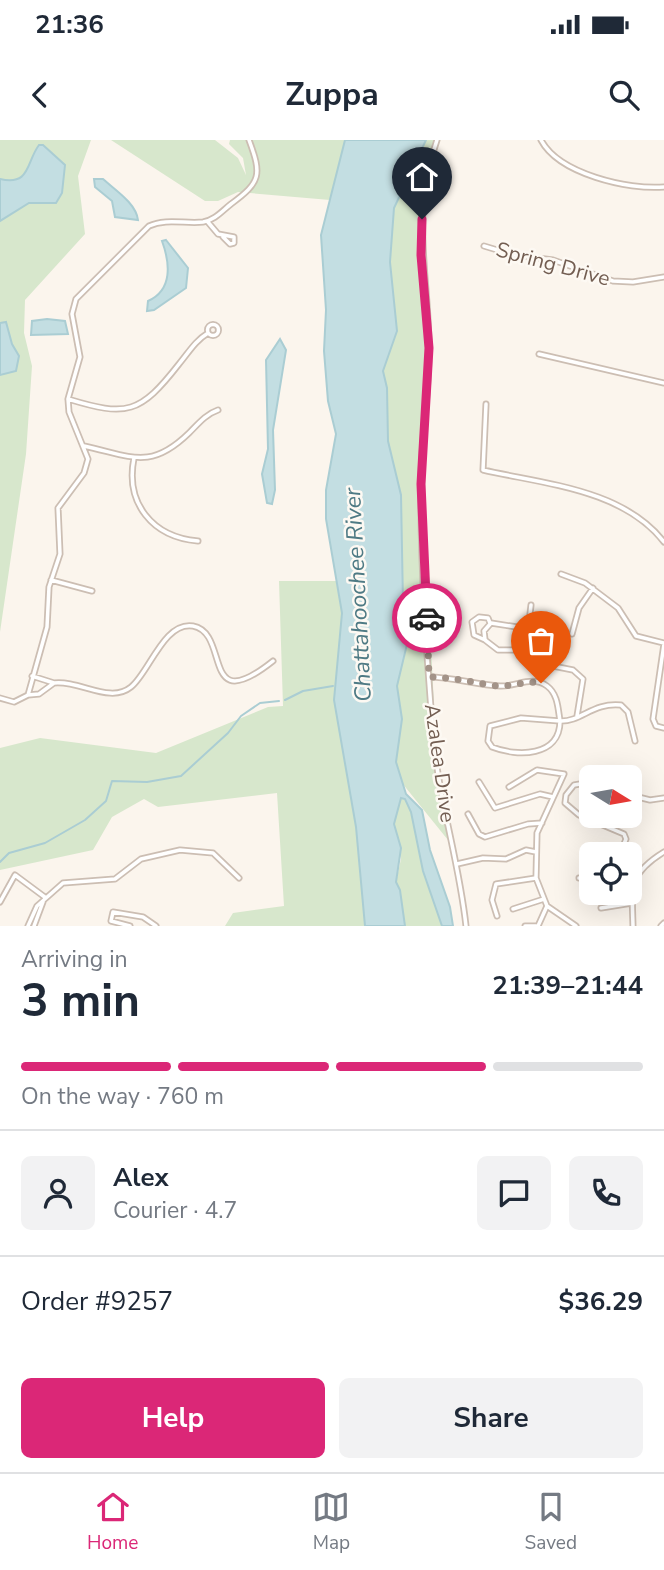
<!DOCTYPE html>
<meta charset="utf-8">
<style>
:root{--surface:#fff;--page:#f2f2f3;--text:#1f2937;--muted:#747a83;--line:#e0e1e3;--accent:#db2777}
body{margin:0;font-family:"Nunito Sans",sans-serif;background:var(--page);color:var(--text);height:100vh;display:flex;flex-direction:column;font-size:26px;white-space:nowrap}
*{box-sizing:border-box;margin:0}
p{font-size:23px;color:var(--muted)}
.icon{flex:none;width:38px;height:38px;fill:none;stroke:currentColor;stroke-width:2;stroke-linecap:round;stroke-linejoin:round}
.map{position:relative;height:786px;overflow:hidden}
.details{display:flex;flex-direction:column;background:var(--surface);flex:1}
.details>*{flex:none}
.needle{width:46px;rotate:101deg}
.controls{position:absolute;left:579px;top:625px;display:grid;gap:14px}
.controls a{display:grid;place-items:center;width:63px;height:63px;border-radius:10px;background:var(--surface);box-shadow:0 7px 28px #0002;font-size:35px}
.pin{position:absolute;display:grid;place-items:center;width:60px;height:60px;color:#fff;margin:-72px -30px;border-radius:50% 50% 50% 0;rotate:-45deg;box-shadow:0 0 7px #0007}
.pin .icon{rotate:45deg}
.courier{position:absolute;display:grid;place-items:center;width:70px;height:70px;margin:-35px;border:5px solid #db2777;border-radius:50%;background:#fff;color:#222;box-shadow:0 2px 9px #0007}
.summary em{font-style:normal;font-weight:700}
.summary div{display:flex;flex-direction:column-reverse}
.summary{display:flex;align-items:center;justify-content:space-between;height:119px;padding:0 21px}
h1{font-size:46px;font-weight:700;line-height:52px}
.bar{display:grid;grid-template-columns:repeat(4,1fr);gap:10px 7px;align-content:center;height:84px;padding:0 21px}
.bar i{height:9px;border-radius:5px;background:var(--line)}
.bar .selected{background:var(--accent)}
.bar p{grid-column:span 4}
.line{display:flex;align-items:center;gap:18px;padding:0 21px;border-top:2px solid var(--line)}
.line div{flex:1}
.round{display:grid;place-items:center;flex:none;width:74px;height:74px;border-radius:10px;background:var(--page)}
.primary-button{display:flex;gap:14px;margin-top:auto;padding:14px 21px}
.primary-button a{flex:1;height:80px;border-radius:10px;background:var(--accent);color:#fff;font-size:28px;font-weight:700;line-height:80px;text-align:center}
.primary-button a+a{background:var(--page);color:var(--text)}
.status{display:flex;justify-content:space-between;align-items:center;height:49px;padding:0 35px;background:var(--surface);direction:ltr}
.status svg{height:19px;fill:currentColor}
header{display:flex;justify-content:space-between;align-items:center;height:91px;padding:0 21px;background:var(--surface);font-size:32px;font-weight:700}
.tabs{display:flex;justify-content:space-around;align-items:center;height:98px;border-top:2px solid var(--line);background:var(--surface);font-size:19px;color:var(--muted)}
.tabs a{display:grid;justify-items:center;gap:4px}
.tabs .selected{color:var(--accent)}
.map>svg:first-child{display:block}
</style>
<div class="status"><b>21:36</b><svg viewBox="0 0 49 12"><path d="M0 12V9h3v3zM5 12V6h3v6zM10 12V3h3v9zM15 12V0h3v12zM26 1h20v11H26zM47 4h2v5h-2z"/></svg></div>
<header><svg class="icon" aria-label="back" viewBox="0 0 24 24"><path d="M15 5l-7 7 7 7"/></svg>Zuppa<svg class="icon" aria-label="search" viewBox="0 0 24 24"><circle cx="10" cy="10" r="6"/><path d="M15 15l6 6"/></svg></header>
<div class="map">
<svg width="664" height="786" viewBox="0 0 664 786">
<rect width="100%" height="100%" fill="#fbf5ed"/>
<path fill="#d7e7cc" d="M0,0h91l-13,36 7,58 -60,66 -1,33 8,33 -6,88 -26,178z
M111,0h104l23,18 8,17 -3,-17 -14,-14 1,-4h115l-15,60 -92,-8 -20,9h-13z
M426,0h9l-9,28 -6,48 6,118 -1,193 11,218 16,100 -50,-62 -6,-20 6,-44 -5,-33 11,-46 -5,-37 -2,-108 -13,-54 -1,-53 -4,-17 14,-40 -7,-69 4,-54z
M279,441h57l6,32 -8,87 22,127 9,99h-140l8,-13 51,-7 -7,-113 -119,14 -14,-8 -32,18 -19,33 -93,20v-122l40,-10 116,15 112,-46 15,-1z
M401,658l4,1 6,13 12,59 19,55h-37l-5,-36 -4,-8 5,-23 -7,-35z"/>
<path fill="#c3dee2" stroke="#aacdd3" stroke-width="2" d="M345,0h81l-32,68 -4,54 7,69 -14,40 4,17 1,53 13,54 2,108 5,37 -11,46 5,33 -6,43 10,32 16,16 8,40 20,57 3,19h-11l-19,-55 -12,-59 -6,-13 -4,-1 -7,26 7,24 -5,34 4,8 5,36h-40l-9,-99 -22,-127 8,-87 -16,-94v-29l10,-56 -8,-33 -4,-50 2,-41 -5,-75z
M39,5h4l22,20 -3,28 -6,10h-27l-29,18v-42c31,7 26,-17 39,-34z
M94,39h9c12,11 33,24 35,41l-23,-3 -3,-16 -17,-14z
M166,100l22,28 -2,20 -32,22 -7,1 1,-10c25,-11 22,-38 14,-60z
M47,179l18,2 3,13 -37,1 1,-14z
M6,182l6,22 7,12 -3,15 -16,4v-52z
M280,199l6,11 -13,80 2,60 -3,14 -5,-1 -5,-29 6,-25 -2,-89z"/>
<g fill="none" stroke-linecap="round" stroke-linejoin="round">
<path stroke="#aacdd3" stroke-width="2" d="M285,560l18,-9 30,-5
M0,722l9,-9 36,-10 40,-23 21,-19 6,-20 35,1 34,-6 47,-43 13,-17 19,-13 19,-2"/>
<defs>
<path id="minor" d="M437,0c-27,75 -8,135 -8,210 0,45 -8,89 -8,133 -1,82 5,167 12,250 5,65 26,127 33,193
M541,0c18,34 87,50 123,47
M207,81l11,13 16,3v6l-4,1 -7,-7
M484,106l30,9 39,5 60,21 20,1 31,-5
M207.5 190a5.5 5.5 0 1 1 11 0a5.5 5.5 0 1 1-11 0Z
M539,214l125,29
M68,259c59,18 72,15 111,-35 10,-12 16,-23 29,-31
M486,264l-3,66c61,14 140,19 181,72
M84,306c47,10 66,25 105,-13 9,-9 17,-19 29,-23
M134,318c-9,45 18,79 64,83
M561,434l24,9 33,25 18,28 28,7
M51,440l41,11
M531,465l-2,18 -12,4 -26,-4 -7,8 1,9 13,10h26l19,14 30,6 10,9 -6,37
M572,494l7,-26 14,-20
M485,500l-11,-5 -2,-13 7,-5 9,1 2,5
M664,504l-11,75 3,7 8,2
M429,537c24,0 47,8 71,9 16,1 32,-11 47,0 11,8 11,23 13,35 21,1 33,-19 61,-16l7,7 7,29
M54,543c26,-3 56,21 77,4 18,-14 33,-66 62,-61 38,7 7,93 80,35
M28,555l11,-1 15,-11 -22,-7
M0,558l14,4 14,-7 19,-68 2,-40 11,-33 -2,-46 26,-35 4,-14 -19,-47 -1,-13 12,-42 -8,-43 4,-15 73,-73c17,-8 36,-2 54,-4 12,-2 19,-11 28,-18 30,-22 31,-29 18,-64
M521,578l39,3c0,36 -43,36 -68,26l-4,-6 2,-15z
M479,642l16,26 45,-14 13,3
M592,642l-18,3 -8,10 -1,8 14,12 45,19 2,5 -6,15
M509,647l28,-17 27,4 -27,59 -1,45 11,28 29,20
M630,655l20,5 14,-2
M468,674l11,20 6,3 43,-13 14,-1
M457,724l26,-6 23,1 20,-9 10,2
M579,738l13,-1
M0,762l15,-27 31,23
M601,768l31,-5
M513,769l31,-10
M497,776l-5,-16 4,-16 40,-6
M28,786l9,-20 26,-23 52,-4 26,-20 39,-9 33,3 26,25
M34,786l9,-24
M130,786l-19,-5 2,-9 30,5 13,9
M525,786h11
M538,786l9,-20
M633,786c-1,-38 -5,-52 31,-74
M661,786l3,-3"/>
</defs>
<use href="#minor" stroke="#ccbeb3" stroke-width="7"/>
<use href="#minor" stroke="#fff" stroke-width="3.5"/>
</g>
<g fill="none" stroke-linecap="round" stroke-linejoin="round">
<path stroke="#a39388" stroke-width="7" stroke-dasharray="0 12.6" d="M427,478l2,59c24,0 45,6 68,9 15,1 28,-6 44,-3"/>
<path stroke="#db2777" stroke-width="9" d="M422,79l-1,36 8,93 -8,136 6,134"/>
</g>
<g text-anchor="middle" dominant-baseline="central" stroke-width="5" stroke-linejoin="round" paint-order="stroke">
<g font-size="21" fill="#735e52" stroke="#fdf9f3">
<text transform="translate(553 124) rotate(15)">Spring Drive</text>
<text transform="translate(440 623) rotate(82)">Azalea Drive</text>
</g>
<g font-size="23" font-style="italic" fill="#4e7a84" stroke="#fdf9f3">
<text transform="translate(358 455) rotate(-93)">Chattahoochee River</text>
</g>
</g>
</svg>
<div class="controls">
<a><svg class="needle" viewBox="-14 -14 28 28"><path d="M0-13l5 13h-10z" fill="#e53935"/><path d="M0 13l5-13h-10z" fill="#747a83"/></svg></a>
<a><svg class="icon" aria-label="locate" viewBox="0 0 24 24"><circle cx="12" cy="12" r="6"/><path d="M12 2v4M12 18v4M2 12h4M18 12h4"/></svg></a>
</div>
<div class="pin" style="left:541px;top:543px;background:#ea580c"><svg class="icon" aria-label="bag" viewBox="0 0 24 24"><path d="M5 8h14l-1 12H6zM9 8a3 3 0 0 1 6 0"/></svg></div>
<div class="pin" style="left:422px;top:79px;background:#1f2937"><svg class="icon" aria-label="home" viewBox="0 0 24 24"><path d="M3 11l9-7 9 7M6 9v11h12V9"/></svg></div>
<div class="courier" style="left:427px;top:478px"><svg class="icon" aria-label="car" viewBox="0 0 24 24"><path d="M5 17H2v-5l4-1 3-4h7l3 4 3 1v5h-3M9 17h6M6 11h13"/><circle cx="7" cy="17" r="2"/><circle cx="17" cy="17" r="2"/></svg></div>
</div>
<section class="details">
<div class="summary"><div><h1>3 min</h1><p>Arriving in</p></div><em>21:39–21:44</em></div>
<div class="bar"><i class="selected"></i><i class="selected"></i><i class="selected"></i><i></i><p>On the way · 760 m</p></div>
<div class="line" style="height:126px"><a class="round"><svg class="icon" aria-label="person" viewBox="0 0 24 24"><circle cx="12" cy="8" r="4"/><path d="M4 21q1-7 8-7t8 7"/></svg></a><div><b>Alex</b><p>Courier · 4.7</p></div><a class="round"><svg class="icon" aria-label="chat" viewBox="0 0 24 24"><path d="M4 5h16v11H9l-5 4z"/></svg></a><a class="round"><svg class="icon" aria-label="phone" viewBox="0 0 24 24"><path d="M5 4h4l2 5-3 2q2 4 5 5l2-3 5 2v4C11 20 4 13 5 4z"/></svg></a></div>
<div class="line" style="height:91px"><div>Order #9257</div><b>$36.29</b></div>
<div class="primary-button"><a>Help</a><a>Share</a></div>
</section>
<nav class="tabs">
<a class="selected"><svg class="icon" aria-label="home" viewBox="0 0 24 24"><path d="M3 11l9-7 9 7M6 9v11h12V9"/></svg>Home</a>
<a><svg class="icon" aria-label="map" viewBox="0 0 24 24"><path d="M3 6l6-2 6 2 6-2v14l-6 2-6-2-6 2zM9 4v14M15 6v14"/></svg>Map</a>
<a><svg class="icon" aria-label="saved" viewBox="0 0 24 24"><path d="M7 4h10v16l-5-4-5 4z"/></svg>Saved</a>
</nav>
